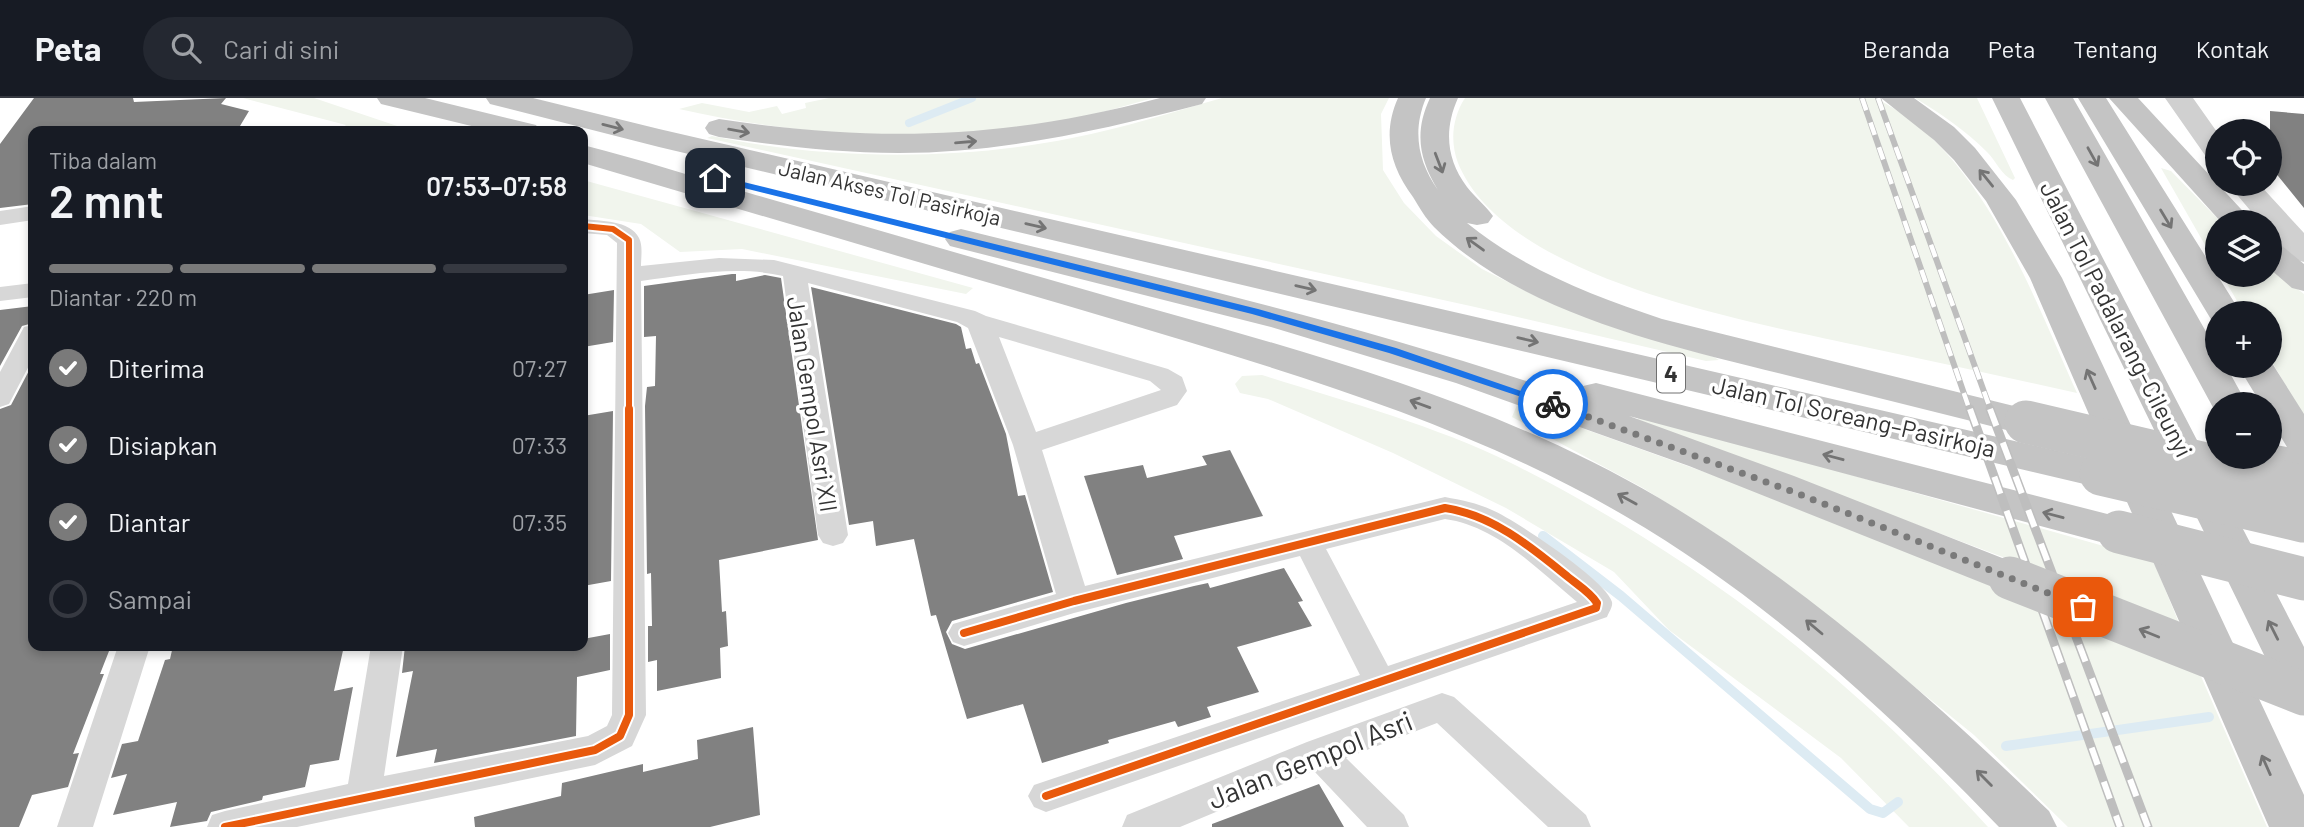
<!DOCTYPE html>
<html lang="id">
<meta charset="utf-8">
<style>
:root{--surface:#171b24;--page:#242831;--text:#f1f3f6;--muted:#9ea1a6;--line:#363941;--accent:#7a7a7a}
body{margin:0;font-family:Barlow,sans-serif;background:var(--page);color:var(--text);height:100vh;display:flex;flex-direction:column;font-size:26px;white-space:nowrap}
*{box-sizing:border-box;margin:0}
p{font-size:23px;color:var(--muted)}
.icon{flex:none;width:38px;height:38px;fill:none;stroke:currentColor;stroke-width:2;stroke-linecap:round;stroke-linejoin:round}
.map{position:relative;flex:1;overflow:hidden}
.drawer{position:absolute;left:28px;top:28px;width:560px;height:525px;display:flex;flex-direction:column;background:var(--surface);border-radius:14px;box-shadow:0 4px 10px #0003}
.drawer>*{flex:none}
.tools{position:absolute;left:2205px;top:21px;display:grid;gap:14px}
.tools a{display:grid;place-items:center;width:77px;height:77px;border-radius:50%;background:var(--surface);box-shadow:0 4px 10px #0003;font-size:35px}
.pin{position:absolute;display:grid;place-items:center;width:60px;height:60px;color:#fff;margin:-30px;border-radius:14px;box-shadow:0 4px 10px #0006}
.courier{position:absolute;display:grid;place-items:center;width:70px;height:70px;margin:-35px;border:5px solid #1a73e8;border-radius:50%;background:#fff;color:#222;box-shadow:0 2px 9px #0007}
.head em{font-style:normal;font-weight:600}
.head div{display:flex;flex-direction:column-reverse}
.head{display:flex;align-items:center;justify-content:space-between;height:119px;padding:0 21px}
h1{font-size:46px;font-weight:600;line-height:52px}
.bar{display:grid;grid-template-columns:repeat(4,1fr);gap:10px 7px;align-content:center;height:84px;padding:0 21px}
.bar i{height:9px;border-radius:5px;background:var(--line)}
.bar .on{background:var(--accent)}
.bar p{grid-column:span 4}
ol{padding:0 21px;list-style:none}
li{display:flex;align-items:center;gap:21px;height:77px}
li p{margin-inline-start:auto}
li .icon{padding:7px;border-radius:50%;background:var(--accent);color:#fff;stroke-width:4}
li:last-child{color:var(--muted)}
li i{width:38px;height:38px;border:4px solid var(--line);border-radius:50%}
header{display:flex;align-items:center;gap:42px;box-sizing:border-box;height:98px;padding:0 35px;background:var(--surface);border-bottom:2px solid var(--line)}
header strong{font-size:33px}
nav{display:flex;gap:38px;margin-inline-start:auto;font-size:24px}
.search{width:490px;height:63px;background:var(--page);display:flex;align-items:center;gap:18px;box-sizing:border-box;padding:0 24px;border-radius:38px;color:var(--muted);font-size:26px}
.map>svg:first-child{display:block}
</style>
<header>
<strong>Peta</strong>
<div class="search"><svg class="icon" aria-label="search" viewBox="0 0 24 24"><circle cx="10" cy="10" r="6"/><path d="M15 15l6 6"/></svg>Cari di sini</div>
<nav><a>Beranda</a><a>Peta</a><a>Tentang</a><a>Kontak</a></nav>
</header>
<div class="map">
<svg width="2304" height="729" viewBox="0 0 2304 729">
<rect width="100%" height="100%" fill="#fff"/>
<path fill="#f1f5ed" d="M243,0h71l98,33h-73l7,-6z
M829,0h324c-26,7 -52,15 -78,21 -131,28 -266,19 -396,-10l23,-6 47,9 28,-6 5,8 24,-6 -1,-5z
M1222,0h167l-8,16 2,56 21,33 32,33 46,33 64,32 81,31 87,25 5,3 -13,1 -231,-54 -768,-169 5,-2c113,24 246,25 360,2 51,-10 101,-26 150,-40z
M1465,0h410c106,51 156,194 202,295 -71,-16 -141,-31 -212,-46 -112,-25 -359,-66 -407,-184 -8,-21 -6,-45 7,-65z
M1915,0h62l38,80 -2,2c-11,-4 -17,-19 -26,-28 -22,-22 -46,-38 -72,-54z
M2161,70l10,3 50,51h-4v44z
M583,82l390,108 -7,6 -224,-45 -62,3 -39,-28 -58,-9z
M2270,169l34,27v124l-34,-60v-45h-26l-22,-38h48z
M1262,277c81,26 172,50 249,88 185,93 338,212 477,364h-79l-68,-69 -172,-128 -55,-58 -108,-64 -113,-55 -125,-54 -28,-6 -5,-9 7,-8z
M1517,307l218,78 461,182 71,162h-199l-94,-92 -180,-146 -81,-57 -70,-44 -131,-71z
M1639,319h7l507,143 26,63 -542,-203z"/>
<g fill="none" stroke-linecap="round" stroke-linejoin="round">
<path stroke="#ddebf3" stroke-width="8" d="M909,25l63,-25"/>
<path stroke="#ddebf3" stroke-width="10" d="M1543,438l78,60 249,213 13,4 15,-11
M2006,648l203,-29"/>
</g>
<path fill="#818181" d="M34,0h99l1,4 92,-4 -5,6 28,7 -12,20h-204v73l-33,4v-64z
M2270,13l34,3v94l-34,-42z
M732,176h4v7l29,-6 16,3 37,262 -99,20 3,52 4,-1 2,35 -8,2 1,30 -64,13v-31l-9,2v-36h4l-1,-53 -4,1 -2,-168 2,-19 8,-1 1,-50 -12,1v-51z
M811,189l145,37 5,3 5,22 5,-1 5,16 3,-1 27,71 12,62 7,-1 28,97 -101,29 -6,11 6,12 13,5 161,-46 68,-17 14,-3 2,5 74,-20 19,33 -5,1 14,24 -75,21 22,45 -52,15 4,10 -33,10 -3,-6 -67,19 1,3 -67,20 -19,-59 -56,15 -31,-104 -5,1 -17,-77 -38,7 -3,-25 -24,4z
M614,192l-1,52 -30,5v-52z
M33,208v17l-11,3 -22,40v-56z
M33,265v283h78l-11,28h4l-31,80 6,-1 -11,34 -36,8 -13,32h-19v-418l11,-4z
M613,313l-2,170 -28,5v-170z
M1230,352l33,66 -89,20 9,23 -66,16 -33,-99 59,-11 4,13 60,-13 -5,-9z
M610,536v36l-33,7 -1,59 -142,27 3,-14 -41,8 17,-86 -11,2 3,-27h178v-7z
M173,548h171l-10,45 19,-4 -14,73 -29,5 -5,22 -42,9 -1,4 -51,12 -4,9 -37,6 7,-25 -64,13 14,-41 -16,4 11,-34 16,-3 27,-81 5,-1z
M753,629l7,88 -50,12h-235l-1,-10 87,-21 1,-13 81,-19v8l55,-13 -1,-19z
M1319,686l25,43h-132v-3z"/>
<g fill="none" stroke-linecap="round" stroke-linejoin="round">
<path fill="#d7d7d7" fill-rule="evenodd" d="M33,108v14l-33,5v-14z
M583,121c17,2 47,1 56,19 4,7 2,20 2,28l78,-8 55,2 201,51 11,5 182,53 14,8 5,14 -10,14 -135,45 43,136 360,-89c16,3 32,6 47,13 22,9 115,71 120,92 1,5 -3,10 -5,15l-561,195 -12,-5 -6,-11 6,-11 326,-110 -60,-119 -226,57 -110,33 -11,-4 -5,-9 5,-9 103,-30 -43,-149 -45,-117 -11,-6 -149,-39 40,252 -5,8 -10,3 -10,-3 -5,-8 -35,-259c-46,-11 -96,-1 -142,5l5,434 -14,31 -37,19 -298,62h-90l5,-12 13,-4 123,-27 23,-138h32l-19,130 204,-40 19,-10 5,-11 5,-472 -10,-8 -24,-2zM999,239l151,44 11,9 -125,42zM1445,421c52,7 93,51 132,83l-189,64 -62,-117z
M33,185v14l-33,4v-14z
M33,227v33l-24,46 -9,3v-35l24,-45z
M118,548h32l-57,181h-36z
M1442,595l12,4 132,118 5,12h-43l-111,-104 -91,35 58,57 5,12h-42l-53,-56 -134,56h-58l5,-12 180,-73z"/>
<path fill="#d0d0d0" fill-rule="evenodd" d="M2165,0h28l24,34v29l-10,-3z
M2228,86h31l45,49v29l-11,-3 -23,-26v-11h-10z"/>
<path fill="#c4c4c4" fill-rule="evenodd" d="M377,0h48l111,27 4,6h-48l-111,-27z
M486,0h47l126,31 1451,334 -80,-185 -44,-77 -32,-41 -20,-20 -53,-42h33l40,29 21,21 41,52 46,78 242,517v32h-35l-152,-348 -2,5 -14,4 -1442,-341 -169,-43z
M1160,0h46l-4,6c-100,26 -200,49 -303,49 -61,0 -120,-7 -180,-16l-10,-3 -4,-6 4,-6 10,-3c158,24 286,20 441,-21z
M1398,0h28c-14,33 -8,64 12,92 -19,-31 -24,-58 -8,-92h28c-14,31 -12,61 9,89 8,10 18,18 26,29l-5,7 -11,2 -10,-2c58,47 124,72 195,96l364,90 13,4 6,9 -6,9 -13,4c-77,-20 -155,-39 -232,-58 -119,-30 -270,-61 -360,-150 -8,-8 -15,-20 -21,-30 -23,-31 -31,-63 -15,-99z
M1992,0h28l284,549v63l-16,-6z
M2045,0h28l144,253v15h9l21,38h-30l-1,9z
M2078,0h28l135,215h-24v9l-5,-1z
M2109,0h29l115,124h-32z
M583,47c56,14 111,32 166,48 105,30 211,61 316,91 201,58 412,107 594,214 145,86 270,197 390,313l8,16h-58c-112,-116 -233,-229 -374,-311 -159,-93 -337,-144 -513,-197 -177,-52 -353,-104 -529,-156z
M961,131c208,51 416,100 619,170l-2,-4 5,-9 13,-3 523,134 14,4 6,11 -6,11 -14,4 -490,-131 165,60 231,91 6,11 -6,11 -15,5 -321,-128 -233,-83 -185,-56 -321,-81 -5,-7 5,-7z
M2270,144l11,3 23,19v27l-12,-3 -22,-19z
M2270,262l34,54v65l-48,-12 -5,-10h19v-13l17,3 -17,-28v-15h-9l-23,-38h32z"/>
<defs>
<path id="rail-far1" d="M1862,0l108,313
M1878,0l113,313"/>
<path id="rail" d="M1970,311l150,418
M1990,311l158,418"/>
</defs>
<use href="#rail-far1" stroke="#bebebe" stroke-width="6"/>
<use href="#rail" stroke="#bebebe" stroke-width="9"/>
<use href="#rail-far1" stroke="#fff" stroke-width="4.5" stroke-dasharray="13" stroke-linecap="butt"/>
<use href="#rail" stroke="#fff" stroke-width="6" stroke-dasharray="18" stroke-linecap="butt"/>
<path stroke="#c4c4c4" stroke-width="43" d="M2026,324l278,65
M2101,376l202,47
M2119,434l185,47
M2010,480l294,116"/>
<defs>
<path id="cycleway-far1" d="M583,128l30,3 16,11v171"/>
<path id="cycleway" d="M964,535l110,-32 371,-93c48,7 86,39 123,69 10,8 23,16 29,26l-1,5 -550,188
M225,729l370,-77 25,-14 9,-21v-306"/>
</defs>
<use href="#cycleway-far1" stroke="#fff" stroke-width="10"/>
<use href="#cycleway" stroke="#fff" stroke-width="12"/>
<use href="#cycleway-far1" stroke="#e8590c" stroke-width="6"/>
<use href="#cycleway" stroke="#e8590c" stroke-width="8"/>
</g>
<defs><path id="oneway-shaft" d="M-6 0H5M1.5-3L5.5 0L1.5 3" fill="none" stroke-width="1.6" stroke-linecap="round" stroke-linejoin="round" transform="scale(1.75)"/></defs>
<g stroke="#747474">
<use href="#oneway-shaft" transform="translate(613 29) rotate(14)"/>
<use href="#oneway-shaft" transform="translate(739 33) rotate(10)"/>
<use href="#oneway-shaft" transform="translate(966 44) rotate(-5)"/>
<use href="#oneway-shaft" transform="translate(2093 59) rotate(61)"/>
<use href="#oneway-shaft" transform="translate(1439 65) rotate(69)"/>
<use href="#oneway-shaft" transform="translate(1986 80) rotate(-129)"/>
<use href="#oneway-shaft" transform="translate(2166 121) rotate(59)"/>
<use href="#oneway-shaft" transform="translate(1036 128) rotate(13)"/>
<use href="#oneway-shaft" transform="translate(1475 146) rotate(-144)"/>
<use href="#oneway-shaft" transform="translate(1306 190) rotate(13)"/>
<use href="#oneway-shaft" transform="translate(1528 242) rotate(13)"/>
<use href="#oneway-shaft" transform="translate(2091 281) rotate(-114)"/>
<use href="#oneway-shaft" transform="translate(1420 306) rotate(-160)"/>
<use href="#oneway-shaft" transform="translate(1833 359) rotate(-165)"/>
<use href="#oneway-shaft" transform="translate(1627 401) rotate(-151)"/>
<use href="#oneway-shaft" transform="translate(2053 417) rotate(-165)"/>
<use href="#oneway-shaft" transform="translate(1814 529) rotate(-140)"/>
<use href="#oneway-shaft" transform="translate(2273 532) rotate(-117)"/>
<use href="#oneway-shaft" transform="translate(2149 535) rotate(-158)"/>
<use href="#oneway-shaft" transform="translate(2266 667) rotate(-114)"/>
<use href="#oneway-shaft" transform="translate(1984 680) rotate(-135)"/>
</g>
<path fill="#1a73e8" d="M715,77l543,134 138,39 163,56 -10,2 -160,-53 -137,-39 -540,-134 -1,-2z"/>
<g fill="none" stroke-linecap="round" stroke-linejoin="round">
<path stroke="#7a7a7a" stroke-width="7" stroke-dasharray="0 12.6" d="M1553,306l246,90 284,113"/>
</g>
<g text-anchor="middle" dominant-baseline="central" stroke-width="7" stroke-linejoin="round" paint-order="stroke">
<g font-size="21" fill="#333" stroke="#fff">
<text transform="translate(890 94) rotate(13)">Jalan Akses Tol Pasirkoja</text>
</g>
<rect fill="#fff" stroke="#707070" stroke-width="2" x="1657" y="255.5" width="28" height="39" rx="5"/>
<g font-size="23" font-weight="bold" fill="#333">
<text x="1671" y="275">4</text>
</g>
<g font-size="24" fill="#333" stroke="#fff">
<text transform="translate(2117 221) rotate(63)">Jalan Tol Padalarang–Cileunyi</text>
<text transform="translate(813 306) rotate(81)">Jalan Gempol Asri XII</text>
<text transform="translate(1854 318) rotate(13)">Jalan Tol Soreang–Pasirkoja</text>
</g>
<g font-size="28" fill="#333" stroke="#fff">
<text transform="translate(1310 661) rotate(-22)">Jalan Gempol Asri</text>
</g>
</g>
</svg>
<div class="tools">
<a><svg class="icon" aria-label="locate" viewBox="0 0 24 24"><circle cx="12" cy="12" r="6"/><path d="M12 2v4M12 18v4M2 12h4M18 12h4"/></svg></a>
<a><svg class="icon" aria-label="layers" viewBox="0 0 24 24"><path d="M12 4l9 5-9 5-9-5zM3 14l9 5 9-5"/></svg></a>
<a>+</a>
<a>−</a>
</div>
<div class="pin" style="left:2083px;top:509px;background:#ea580c"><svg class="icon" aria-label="bag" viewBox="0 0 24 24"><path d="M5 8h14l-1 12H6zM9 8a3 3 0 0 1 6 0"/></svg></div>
<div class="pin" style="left:715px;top:80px;background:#1f2937"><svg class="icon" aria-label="home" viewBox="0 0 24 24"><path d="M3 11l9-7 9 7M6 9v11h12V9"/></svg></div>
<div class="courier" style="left:1553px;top:306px"><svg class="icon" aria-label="bike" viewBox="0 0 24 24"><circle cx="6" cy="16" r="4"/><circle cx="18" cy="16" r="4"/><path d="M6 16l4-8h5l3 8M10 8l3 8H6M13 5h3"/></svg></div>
<section class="drawer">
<div class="head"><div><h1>2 mnt</h1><p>Tiba dalam</p></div><em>07:53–07:58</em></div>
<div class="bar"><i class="on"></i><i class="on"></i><i class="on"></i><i></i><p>Diantar · 220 m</p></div>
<ol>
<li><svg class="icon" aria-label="check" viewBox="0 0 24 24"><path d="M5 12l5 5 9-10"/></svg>Diterima<p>07:27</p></li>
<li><svg class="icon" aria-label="check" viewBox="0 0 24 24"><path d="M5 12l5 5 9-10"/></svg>Disiapkan<p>07:33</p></li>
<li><svg class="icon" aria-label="check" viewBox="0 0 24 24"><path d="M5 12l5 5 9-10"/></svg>Diantar<p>07:35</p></li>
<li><i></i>Sampai</li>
</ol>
</section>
</div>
